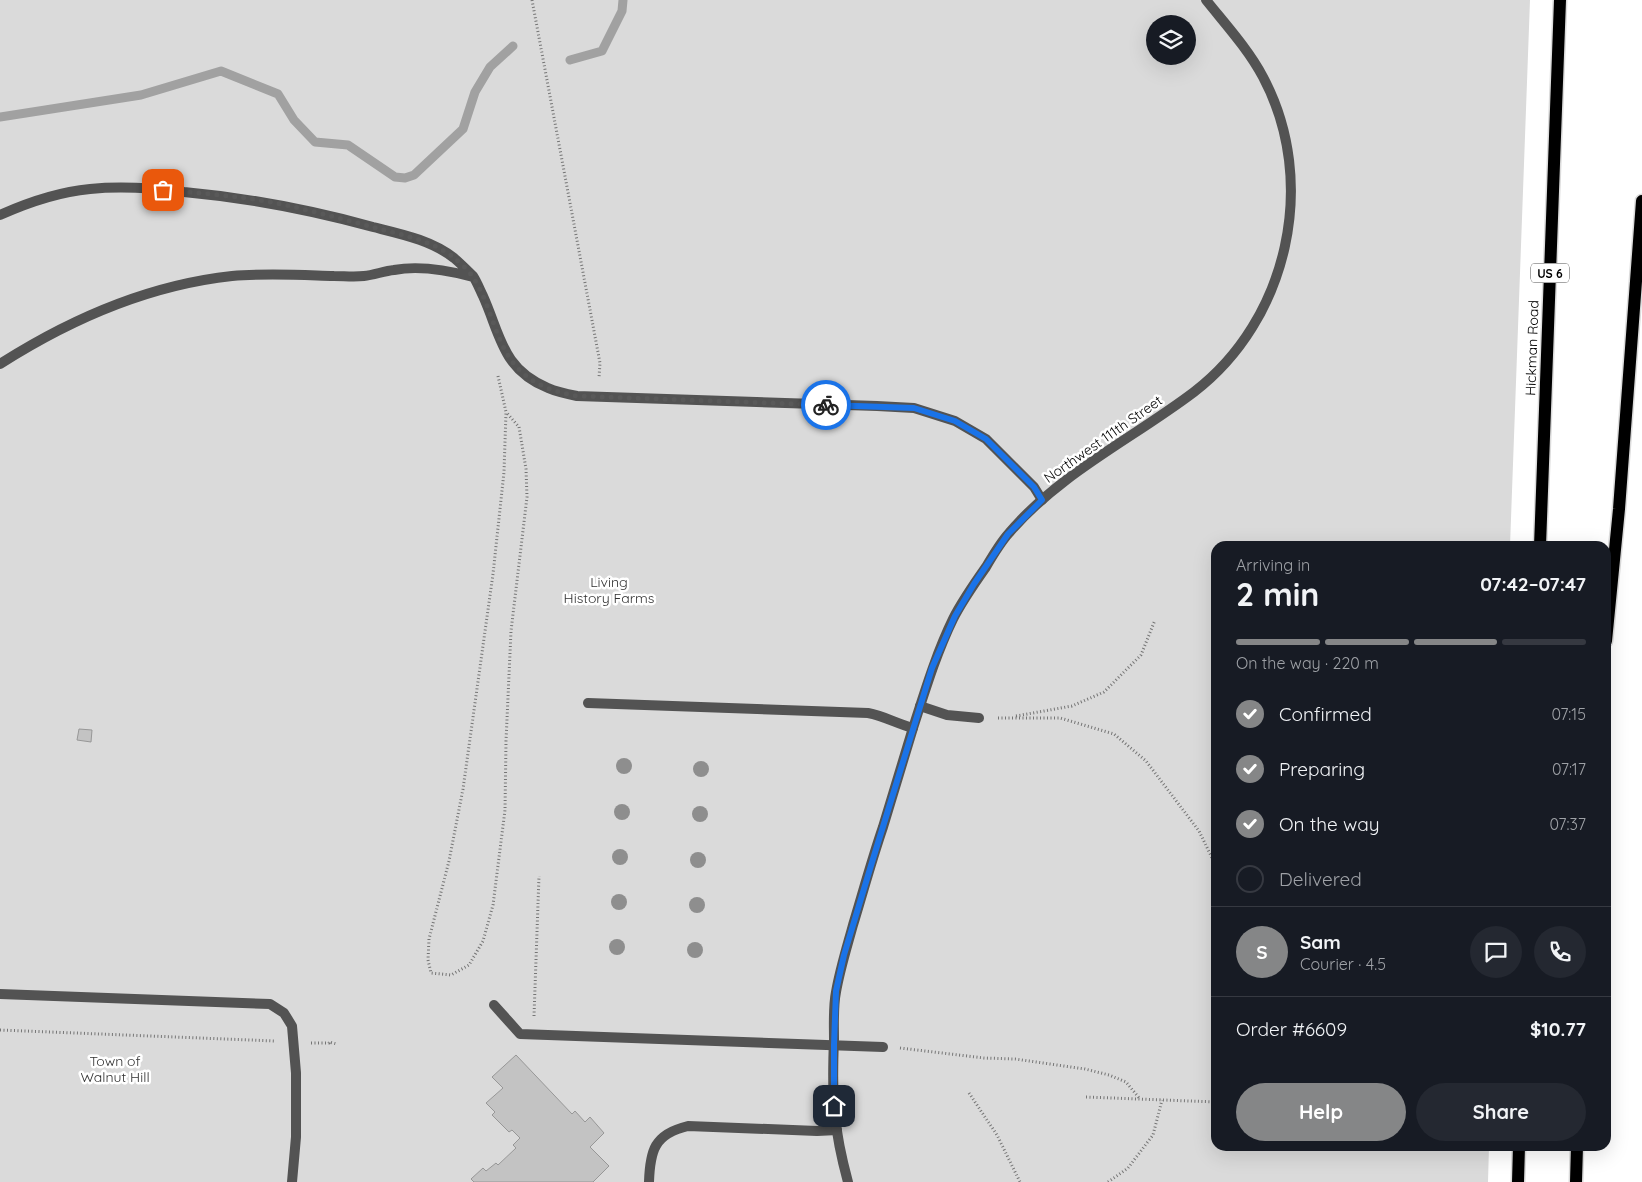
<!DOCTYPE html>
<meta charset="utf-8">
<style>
:root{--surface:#171b24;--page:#242831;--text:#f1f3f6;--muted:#9ea1a6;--line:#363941;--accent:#858687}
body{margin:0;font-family:Quicksand,sans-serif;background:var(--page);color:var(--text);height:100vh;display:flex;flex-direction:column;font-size:19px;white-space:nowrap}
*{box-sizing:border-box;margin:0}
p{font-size:16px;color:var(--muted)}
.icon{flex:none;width:28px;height:28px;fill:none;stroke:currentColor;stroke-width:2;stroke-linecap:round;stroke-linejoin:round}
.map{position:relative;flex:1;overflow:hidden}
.details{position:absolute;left:1211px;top:541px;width:400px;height:610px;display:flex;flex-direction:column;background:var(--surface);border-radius:15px;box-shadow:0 5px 20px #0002}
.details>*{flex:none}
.fabs{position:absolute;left:1146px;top:15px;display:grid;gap:10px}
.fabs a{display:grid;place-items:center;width:50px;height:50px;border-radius:50%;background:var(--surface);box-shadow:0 5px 20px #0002;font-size:25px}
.pin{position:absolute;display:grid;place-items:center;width:42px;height:42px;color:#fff;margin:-21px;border-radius:10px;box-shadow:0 2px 8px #0006}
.courier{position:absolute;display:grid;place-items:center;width:50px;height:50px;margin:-25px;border:4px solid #1a73e8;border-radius:50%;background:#fff;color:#222;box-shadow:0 1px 6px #0007}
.summary em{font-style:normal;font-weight:700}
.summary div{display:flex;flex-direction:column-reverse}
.summary{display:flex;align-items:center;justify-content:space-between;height:85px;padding:0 25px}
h1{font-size:32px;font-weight:700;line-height:38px}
.bar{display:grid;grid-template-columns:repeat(4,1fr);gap:8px 5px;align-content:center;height:60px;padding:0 25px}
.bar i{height:6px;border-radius:4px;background:var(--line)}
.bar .selected{background:var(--accent)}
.bar p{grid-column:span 4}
.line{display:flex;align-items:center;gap:12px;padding:0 25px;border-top:1px solid var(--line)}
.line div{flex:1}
.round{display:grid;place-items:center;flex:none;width:52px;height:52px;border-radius:26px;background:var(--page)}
ol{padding:0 25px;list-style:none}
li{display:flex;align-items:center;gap:15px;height:55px}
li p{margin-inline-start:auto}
li .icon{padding:5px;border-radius:50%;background:var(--accent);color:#fff;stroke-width:4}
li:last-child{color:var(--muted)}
li i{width:28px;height:28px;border:2px solid var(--line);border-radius:50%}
.button{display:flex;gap:10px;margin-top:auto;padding:10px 25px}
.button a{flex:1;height:58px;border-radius:30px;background:var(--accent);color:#fff;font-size:20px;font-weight:700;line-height:58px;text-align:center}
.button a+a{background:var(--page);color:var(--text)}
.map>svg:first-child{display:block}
</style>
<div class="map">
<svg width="1642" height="1182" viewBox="0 0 1642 1182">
<rect width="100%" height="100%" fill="#fff"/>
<path fill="#dadada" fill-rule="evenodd" d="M0,0h1530l-20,546h-294v600h273l-1,36h-1488zM1155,24h33v32h-33z"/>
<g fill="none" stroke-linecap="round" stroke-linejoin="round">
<path stroke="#a1a1a1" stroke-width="9" d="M570,60l32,-9 20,-40 1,-11
M0,117l141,-22 80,-24 57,23 16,26 21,22 33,3 47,32 10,1 9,-3 49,-46 12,-37 15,-25 23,-21"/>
</g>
<path fill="#c3c3c3" stroke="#979797" d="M79,729l13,1 -1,12 -14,-2z
M516,1055l56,59 3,-3 10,11 5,-5 14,16 -14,14 19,19 -16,16h-119l-3,-3 12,-11 3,3 10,-8 2,2 18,-17 -3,-3 7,-7 -8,-8 -3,2 -17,-17 3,-3 -9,-9 17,-15 -11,-11z"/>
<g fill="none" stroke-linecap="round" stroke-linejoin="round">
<defs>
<path id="primary" d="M1540,546l20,-546
M1606,641l13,-132 23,-308
M1518,1182l1,-36
M1576,1182l1,-36"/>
</defs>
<use href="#primary" stroke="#dbdbdb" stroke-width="15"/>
<path stroke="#757575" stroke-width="3" stroke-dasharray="1 2.5" stroke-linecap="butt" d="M532,0l68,363 -1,15
M498,376l8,36 -2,60 -11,102 -30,215 -14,72 -20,78 -1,21 3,13 20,2 18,-10 14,-24 10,-36 12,-95 1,-69 5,-110 16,-134 -1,-28 -7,-42 -13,-15
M1016,716l56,-10 32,-14 37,-37 14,-35
M998,718h62l54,16 32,27 53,70 17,35
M534,1016l5,-140
M0,1030l275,11
M311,1043h18v-1l8,2
M900,1048l84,10 31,1 70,10 24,6 17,7 14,17
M969,1093l28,42 23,47
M1086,1097l130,5
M1108,1182l20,-14 25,-33 9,-35"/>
<path stroke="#535353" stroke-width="10" d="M0,215c29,-13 58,-23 90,-26 31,-3 63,-1 94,3 65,6 127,18 189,35 28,7 58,13 81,31 6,5 13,12 19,18 4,6 7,14 10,20 18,40 19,73 65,92 9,4 19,6 29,8l300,10 37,2 41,13 31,18 48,48 8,13
M0,364c69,-44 149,-79 232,-88 34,-3 68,-1 102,0 10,0 20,1 30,0 10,-1 20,-5 30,-6 26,-5 53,0 79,7
M588,703l280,10c16,3 30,11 45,15
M920,706l27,9 32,3
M0,994l270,10 14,9 8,13 4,47v64l-4,45
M494,1005l26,29 363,13
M649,1182c1,-31 5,-48 39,-56l129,5 20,-1"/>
<path stroke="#535353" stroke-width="10" d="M848,1182c-6,-22 -11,-45 -13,-67 -3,-25 -2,-51 -1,-76 0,-15 -1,-32 2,-47 4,-23 11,-45 17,-67 10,-33 19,-66 30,-98 10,-33 20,-66 30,-99 12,-37 23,-74 40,-109 9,-18 21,-35 33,-52 7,-12 14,-24 23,-34 51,-60 123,-94 185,-141 94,-72 125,-210 69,-315 -15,-28 -37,-52 -57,-77"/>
<use href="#primary" stroke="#000" stroke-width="12"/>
</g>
<g fill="#8e8e8e">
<circle cx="624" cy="766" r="8"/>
<circle cx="701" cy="769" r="8"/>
<circle cx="622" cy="812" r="8"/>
<circle cx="700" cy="814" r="8"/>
<circle cx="620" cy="857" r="8"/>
<circle cx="698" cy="860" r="8"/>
<circle cx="619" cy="902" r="8"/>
<circle cx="697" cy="905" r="8"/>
<circle cx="617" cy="947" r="8"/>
<circle cx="695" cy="950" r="8"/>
</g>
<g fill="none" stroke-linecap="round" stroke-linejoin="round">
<path stroke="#595959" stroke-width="5" stroke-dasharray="0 9" d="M163,190c38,3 76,6 113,13 33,7 67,16 100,25 26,7 55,12 77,29 7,6 17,14 21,22 26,42 20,86 73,109 10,4 20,6 30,8l249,9"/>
<path stroke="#1a73e8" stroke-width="6" d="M826,405l88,3 41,13 31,18 48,48 8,13 -34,34 -34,50 -19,32 -23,52 -59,191 -29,96 -8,36 -2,54v61"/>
</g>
<g text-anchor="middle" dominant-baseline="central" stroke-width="5" stroke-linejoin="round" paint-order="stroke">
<rect fill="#fff" stroke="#4c4c4c" stroke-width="1" x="1531" y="263.5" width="38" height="19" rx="4"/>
<g font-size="12" font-weight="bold" fill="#000">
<text x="1550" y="273">US 6</text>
</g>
<g font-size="14" fill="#000" stroke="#fff">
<text transform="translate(1532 348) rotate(-88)">Hickman Road</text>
<text transform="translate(1103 439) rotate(-35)">Northwest 111th Street</text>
</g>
<g font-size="14" fill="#313131" stroke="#fff">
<text x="609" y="582">Living<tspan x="609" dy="16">History Farms</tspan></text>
<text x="115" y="1061">Town of<tspan x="115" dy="16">Walnut Hill</tspan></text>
</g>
</g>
</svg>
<div class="fabs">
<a><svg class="icon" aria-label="layers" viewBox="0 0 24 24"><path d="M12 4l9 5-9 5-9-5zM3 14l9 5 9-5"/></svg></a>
</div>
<div class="pin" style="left:163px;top:190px;background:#ea580c"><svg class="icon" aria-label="bag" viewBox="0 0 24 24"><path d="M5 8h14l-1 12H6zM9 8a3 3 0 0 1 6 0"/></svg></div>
<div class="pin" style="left:834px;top:1106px;background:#1f2937"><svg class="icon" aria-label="home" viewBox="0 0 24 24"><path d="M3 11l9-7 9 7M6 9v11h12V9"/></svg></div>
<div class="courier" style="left:826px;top:405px"><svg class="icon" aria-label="bike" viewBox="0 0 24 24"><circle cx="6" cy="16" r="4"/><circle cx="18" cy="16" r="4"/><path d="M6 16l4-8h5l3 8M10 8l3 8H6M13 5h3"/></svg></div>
<section class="details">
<div class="summary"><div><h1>2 min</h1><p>Arriving in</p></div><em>07:42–07:47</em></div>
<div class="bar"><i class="selected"></i><i class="selected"></i><i class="selected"></i><i></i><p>On the way · 220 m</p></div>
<ol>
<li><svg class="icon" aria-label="check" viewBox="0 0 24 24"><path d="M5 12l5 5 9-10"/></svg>Confirmed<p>07:15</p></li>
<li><svg class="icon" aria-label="check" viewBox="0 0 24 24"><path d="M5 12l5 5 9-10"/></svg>Preparing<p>07:17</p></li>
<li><svg class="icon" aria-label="check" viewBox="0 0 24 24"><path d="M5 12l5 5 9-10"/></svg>On the way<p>07:37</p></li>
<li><i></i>Delivered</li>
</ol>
<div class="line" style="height:90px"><b class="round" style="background:var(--accent);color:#fff">S</b><div><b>Sam</b><p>Courier · 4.5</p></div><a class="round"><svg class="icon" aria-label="chat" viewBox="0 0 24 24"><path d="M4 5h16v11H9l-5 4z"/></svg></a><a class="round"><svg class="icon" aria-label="phone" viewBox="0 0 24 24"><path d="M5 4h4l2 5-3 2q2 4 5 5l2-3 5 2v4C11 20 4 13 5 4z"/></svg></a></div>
<div class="line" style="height:65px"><div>Order #6609</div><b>$10.77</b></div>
<div class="button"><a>Help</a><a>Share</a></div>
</section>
</div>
